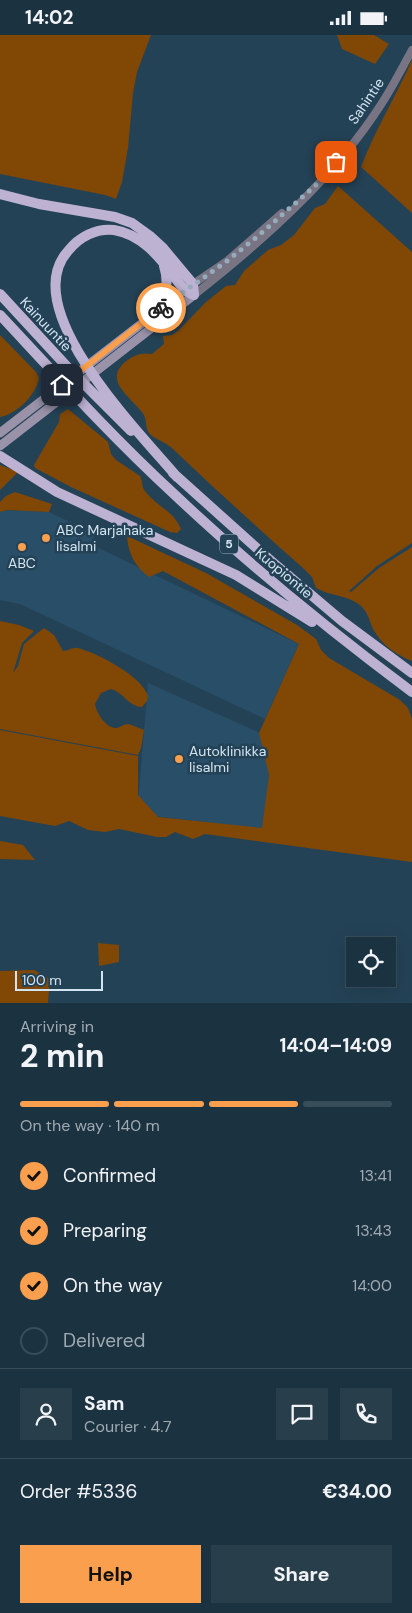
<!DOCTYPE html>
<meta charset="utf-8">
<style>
:root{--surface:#1b3240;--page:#283e4b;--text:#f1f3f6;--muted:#a0aab1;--line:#394d59;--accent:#f99f4d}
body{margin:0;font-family:"DM Sans",sans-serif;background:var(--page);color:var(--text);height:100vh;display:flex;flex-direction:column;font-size:19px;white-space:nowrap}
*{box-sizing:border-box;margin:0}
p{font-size:16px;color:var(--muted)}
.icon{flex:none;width:28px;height:28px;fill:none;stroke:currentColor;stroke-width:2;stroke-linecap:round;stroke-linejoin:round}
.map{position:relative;height:968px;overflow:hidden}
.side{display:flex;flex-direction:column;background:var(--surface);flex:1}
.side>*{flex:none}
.fabs{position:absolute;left:346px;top:902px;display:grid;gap:10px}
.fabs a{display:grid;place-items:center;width:50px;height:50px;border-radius:0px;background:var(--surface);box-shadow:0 5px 20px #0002,0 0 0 1px var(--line);font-size:25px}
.scale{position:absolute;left:15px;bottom:12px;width:88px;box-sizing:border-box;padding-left:5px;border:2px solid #d3e4f1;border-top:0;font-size:14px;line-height:18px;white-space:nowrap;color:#d3e4f1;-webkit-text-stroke:4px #244256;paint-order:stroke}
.pin{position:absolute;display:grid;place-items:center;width:42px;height:42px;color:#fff;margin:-21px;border-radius:10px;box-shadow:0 2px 8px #0006}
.courier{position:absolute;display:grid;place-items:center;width:50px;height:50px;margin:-25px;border:4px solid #f99f4d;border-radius:50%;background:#fff;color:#222;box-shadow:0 1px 6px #0007}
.headline em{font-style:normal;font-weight:700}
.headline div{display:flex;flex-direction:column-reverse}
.headline{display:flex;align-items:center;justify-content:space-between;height:85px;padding:0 20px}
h1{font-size:32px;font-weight:700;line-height:38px}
.bar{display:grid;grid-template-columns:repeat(4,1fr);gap:8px 5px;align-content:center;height:60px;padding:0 20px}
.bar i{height:6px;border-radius:4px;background:var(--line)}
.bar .current{background:var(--accent)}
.bar p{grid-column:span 4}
.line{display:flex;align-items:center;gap:12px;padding:0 20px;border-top:1px solid var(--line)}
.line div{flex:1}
.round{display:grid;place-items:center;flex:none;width:52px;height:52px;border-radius:0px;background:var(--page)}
ol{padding:0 20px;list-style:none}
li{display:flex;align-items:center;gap:15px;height:55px}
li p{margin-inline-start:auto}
li .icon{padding:5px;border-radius:50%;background:var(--accent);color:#111;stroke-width:4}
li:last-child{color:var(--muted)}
li i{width:28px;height:28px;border:2px solid var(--line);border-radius:50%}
.cta{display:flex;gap:10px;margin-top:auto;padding:10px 20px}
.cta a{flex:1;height:58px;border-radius:0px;background:var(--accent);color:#111;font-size:20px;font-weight:700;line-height:58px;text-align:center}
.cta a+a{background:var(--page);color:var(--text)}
.status{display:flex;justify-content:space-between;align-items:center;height:35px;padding:0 25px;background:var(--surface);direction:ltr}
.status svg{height:14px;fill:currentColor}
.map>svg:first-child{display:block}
</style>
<div class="status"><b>14:02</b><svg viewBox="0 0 49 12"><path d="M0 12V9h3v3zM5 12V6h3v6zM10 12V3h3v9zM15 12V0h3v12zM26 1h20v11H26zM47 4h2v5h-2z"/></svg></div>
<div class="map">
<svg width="412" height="968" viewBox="0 0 412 968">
<rect width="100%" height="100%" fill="#244256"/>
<path fill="#294e67" d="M7,475l42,2 46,22 -5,10 209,100 -34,75 -245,-115 -20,-4v-88z
M148,648l126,56 -3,91 -134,-16z"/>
<path fill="#804705" d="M0,0h151l-14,37 -4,21 -5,55 -6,34 -6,17 -11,-4 -105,-21z
M337,0h37l15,9 -14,20 -33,-15z
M412,25v153l-51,-46c14,-37 35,-71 51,-107z
M338,151l74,66v291l-35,23 -28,25 2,1 28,-24 33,-21v114c-16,-6 -31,-17 -39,-32 -4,-9 -5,-17 -13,-24 -13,-10 -30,-9 -44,-17l-4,-11 -9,-9c-44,-39 -87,-78 -129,-118 -7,-8 -19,-10 -25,-17 -4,-6 -2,-12 -5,-18 -10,-16 -42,-33 -19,-53 8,-7 17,-10 27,-8l12,-10 -1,-8 9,-1 6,-4 28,-29 20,-16 9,-1 9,-14 24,-21 13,-5 13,-10 21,-27 10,-4z
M0,300l36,37 3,6c-3,17 -22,36 -39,39z
M68,374l40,33 3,12 5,6 24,16c3,5 1,10 5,15 12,16 28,19 36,38l-4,4 -7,-1 -99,-45 -36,-19 -1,-3 25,-43 1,-8z
M0,430l18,7 -18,18z
M15,457l37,12 -3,8 -42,-2 -7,2v-10l6,-6z
M127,501l79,37 91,52 19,14 5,11 8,8 71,42 8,8 4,11v143l-207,-28 -12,5 -18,-7 -9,5h-9l-38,-8 -14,3 -17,-2 -19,-9 -14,5 -55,-10v-86l138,26v39l20,22 104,11 7,-53 -10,-42 40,-89 -136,-73 -14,6c-14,-10 -21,-24 -22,-41z
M0,586l19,4 15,6 -12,12 -9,30 5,-7 6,-22 20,-16 10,7 9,16c6,0 9,-4 15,-3 19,5 64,28 70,48l-1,5 -5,6c-13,0 -19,-15 -31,-18l-10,4 -6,11c1,8 11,25 22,24 4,-1 6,-4 12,-4l15,6 -3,18 -3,7 -138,-26z
M0,806l23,4 12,15 -35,-1z
M98,908l21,2v17l-20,4z
M34,935l16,9 -2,24h-48v-32z"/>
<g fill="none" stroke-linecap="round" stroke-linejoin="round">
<path stroke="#797483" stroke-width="8" d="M193,249l34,-23 55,-48
M194,260c69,-54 141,-118 188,-192 11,-17 20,-35 30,-53"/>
<path stroke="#9992a9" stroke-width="9" d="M0,398l189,-146
M0,411l194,-151"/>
<path stroke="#beb2d3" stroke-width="10" d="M0,159l39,10 76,13 17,6 18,13 13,12 30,36 1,11c-10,-3 -15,-12 -21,-20 -15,-20 -33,-41 -59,-45 -18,-2 -35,7 -46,21 -52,58 72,182 109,226
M0,259l71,77 60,60
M153,279c12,-15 17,-29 11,-48
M0,280c57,61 113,123 174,179 75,71 155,136 238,198
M0,421l57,36 179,83 76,47
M173,438l97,87 72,61 70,52"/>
</g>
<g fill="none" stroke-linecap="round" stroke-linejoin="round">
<path stroke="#96abbb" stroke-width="5" stroke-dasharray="0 9" d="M161,273l66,-47 31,-25 58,-51 20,-23"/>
<path stroke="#f99f4d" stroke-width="6" d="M62,350l99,-77"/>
</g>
<g fill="#f99f4d" stroke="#244256" stroke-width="2">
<circle cx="46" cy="503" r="5"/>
<circle cx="22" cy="512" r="5"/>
<circle cx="179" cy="724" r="5"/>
</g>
<g text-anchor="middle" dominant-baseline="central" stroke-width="5" stroke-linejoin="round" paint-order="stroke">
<rect fill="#244256" stroke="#9eb3c2" stroke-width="1" x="220" y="499.5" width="18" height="19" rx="4"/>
<g font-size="12" font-weight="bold" fill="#d3e4f1">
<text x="229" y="509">5</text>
</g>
<g font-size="14" fill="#d3e4f1" stroke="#244256">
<text transform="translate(366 66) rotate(-56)">Sahintie</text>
<text transform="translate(46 289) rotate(47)">Kainuuntie</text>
<text transform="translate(284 538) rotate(40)">Kuopiontie</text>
</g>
<g font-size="14" fill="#d3e4f1" stroke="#244256" text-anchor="start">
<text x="56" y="495">ABC Marjahaka<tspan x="56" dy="16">Iisalmi</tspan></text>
<text x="22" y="528" text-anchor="middle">ABC</text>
<text x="189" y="716">Autoklinikka<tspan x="189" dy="16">Iisalmi</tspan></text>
</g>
</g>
</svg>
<div class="fabs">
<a><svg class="icon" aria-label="locate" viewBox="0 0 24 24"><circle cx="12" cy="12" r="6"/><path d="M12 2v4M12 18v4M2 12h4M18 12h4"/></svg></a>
</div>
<div class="scale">100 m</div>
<div class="pin" style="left:336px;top:127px;background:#ea580c"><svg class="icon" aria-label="bag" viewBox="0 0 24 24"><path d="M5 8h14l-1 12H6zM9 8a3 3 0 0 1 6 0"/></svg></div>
<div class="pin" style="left:62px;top:350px;background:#1f2937"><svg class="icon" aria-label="home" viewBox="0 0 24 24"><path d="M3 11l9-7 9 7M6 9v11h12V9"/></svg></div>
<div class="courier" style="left:161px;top:273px"><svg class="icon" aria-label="bike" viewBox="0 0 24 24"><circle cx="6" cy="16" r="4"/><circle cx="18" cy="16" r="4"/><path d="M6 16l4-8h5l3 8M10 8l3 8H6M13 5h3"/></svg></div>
</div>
<section class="side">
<div class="headline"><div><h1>2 min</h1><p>Arriving in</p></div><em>14:04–14:09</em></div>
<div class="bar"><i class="current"></i><i class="current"></i><i class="current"></i><i></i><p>On the way · 140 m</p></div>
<ol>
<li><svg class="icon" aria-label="check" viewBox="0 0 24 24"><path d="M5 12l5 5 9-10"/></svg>Confirmed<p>13:41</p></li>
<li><svg class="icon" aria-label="check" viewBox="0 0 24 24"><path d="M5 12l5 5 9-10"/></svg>Preparing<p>13:43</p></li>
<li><svg class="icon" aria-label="check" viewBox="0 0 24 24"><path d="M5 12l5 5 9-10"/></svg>On the way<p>14:00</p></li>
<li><i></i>Delivered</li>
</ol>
<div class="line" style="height:90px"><a class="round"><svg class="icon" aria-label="person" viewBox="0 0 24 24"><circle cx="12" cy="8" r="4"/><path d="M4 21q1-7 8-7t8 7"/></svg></a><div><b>Sam</b><p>Courier · 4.7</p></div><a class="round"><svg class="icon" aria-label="chat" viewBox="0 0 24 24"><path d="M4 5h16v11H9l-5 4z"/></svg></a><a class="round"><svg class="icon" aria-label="phone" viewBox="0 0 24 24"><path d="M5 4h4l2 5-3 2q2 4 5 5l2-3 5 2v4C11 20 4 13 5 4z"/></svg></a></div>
<div class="line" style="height:65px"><div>Order #5336</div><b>€34.00</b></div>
<div class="cta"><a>Help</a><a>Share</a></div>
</section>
